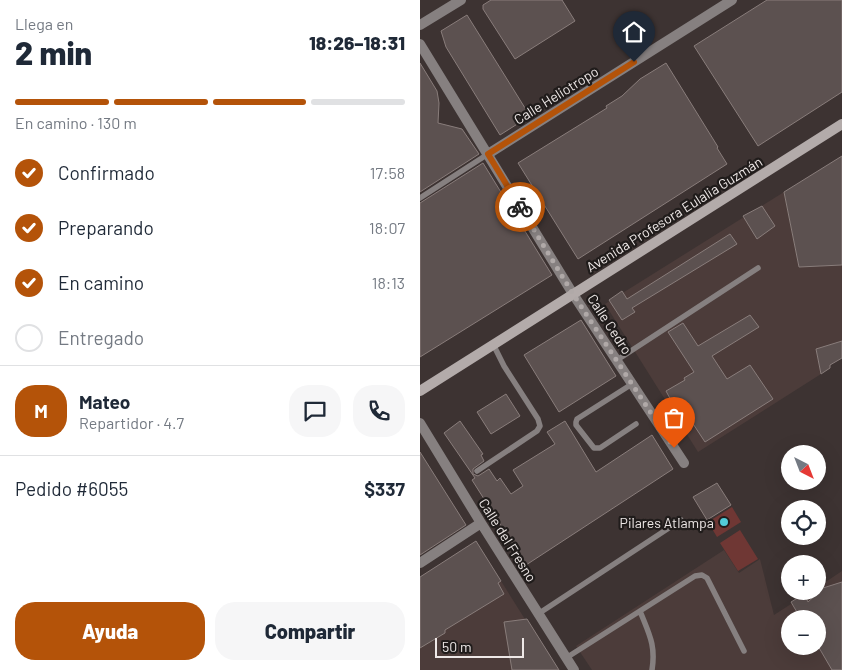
<!DOCTYPE html>
<html lang="es">
<meta charset="utf-8">
<style>
:root{--surface:#fff;--page:#f6f6f7;--text:#1f2937;--muted:#747a83;--line:#e0e1e3;--accent:#b45309}
body{margin:0;font-family:Barlow,sans-serif;background:var(--page);color:var(--text);height:100vh;display:flex;flex-direction:column;font-size:19px;white-space:nowrap}
*{box-sizing:border-box;margin:0}
p{font-size:16px;color:var(--muted)}
.icon{flex:none;width:28px;height:28px;fill:none;stroke:currentColor;stroke-width:2;stroke-linecap:round;stroke-linejoin:round}
.map{position:relative;flex:1;overflow:hidden}
.sheet{display:flex;flex-direction:column;background:var(--surface);width:420px}
.sheet>*{flex:none}
.needle{width:32px;rotate:138deg}
.tools{position:absolute;left:361px;top:445px;display:grid;gap:10px}
.tools a{display:grid;place-items:center;width:45px;height:45px;border-radius:50%;background:var(--surface);box-shadow:0 5px 20px #0002;font-size:25px}
.scale{position:absolute;left:15px;bottom:12px;width:89px;box-sizing:border-box;padding-left:5px;border:2px solid #eee8e7;border-top:0;font-size:14px;line-height:18px;white-space:nowrap;color:#eee8e7;-webkit-text-stroke:4px #201c1b;paint-order:stroke}
.pin{position:absolute;display:grid;place-items:center;width:42px;height:42px;color:#fff;margin:-51px -21px;border-radius:50% 50% 50% 0;rotate:-45deg;box-shadow:0 0 5px #0007}
.pin .icon{rotate:45deg}
.courier{position:absolute;display:grid;place-items:center;width:50px;height:50px;margin:-25px;border:4px solid #b45309;border-radius:50%;background:#fff;color:#222;box-shadow:0 1px 6px #0007}
.summary em{font-style:normal;font-weight:800}
.summary div{display:flex;flex-direction:column-reverse}
.summary{display:flex;align-items:center;justify-content:space-between;height:85px;padding:0 15px}
h1{font-size:32px;font-weight:800;line-height:38px}
.bar{display:grid;grid-template-columns:repeat(4,1fr);gap:8px 5px;align-content:center;height:60px;padding:0 15px}
.bar i{height:6px;border-radius:4px;background:var(--line)}
.bar .current{background:var(--accent)}
.bar p{grid-column:span 4}
.line{display:flex;align-items:center;gap:12px;padding:0 15px;border-top:1px solid var(--line)}
.line div{flex:1}
.round{display:grid;place-items:center;flex:none;width:52px;height:52px;border-radius:20px;background:var(--page)}
ol{padding:0 15px;list-style:none}
li{display:flex;align-items:center;gap:15px;height:55px}
li p{margin-inline-start:auto}
li .icon{padding:5px;border-radius:50%;background:var(--accent);color:#fff;stroke-width:4}
li:last-child{color:var(--muted)}
li i{width:28px;height:28px;border:2px solid var(--line);border-radius:50%}
.cta{display:flex;gap:10px;margin-top:auto;padding:10px 15px}
.cta a{flex:1;height:58px;border-radius:20px;background:var(--accent);color:#fff;font-size:20px;font-weight:800;line-height:58px;text-align:center}
.cta a+a{background:var(--page);color:var(--text)}
main{display:flex;flex:1;min-height:0}
.map>svg:first-child{display:block}
</style>
<main>
<section class="sheet">
<div class="summary"><div><h1>2 min</h1><p>Llega en</p></div><em>18:26–18:31</em></div>
<div class="bar"><i class="current"></i><i class="current"></i><i class="current"></i><i></i><p>En camino · 130 m</p></div>
<ol>
<li><svg class="icon" aria-label="check" viewBox="0 0 24 24"><path d="M5 12l5 5 9-10"/></svg>Confirmado<p>17:58</p></li>
<li><svg class="icon" aria-label="check" viewBox="0 0 24 24"><path d="M5 12l5 5 9-10"/></svg>Preparando<p>18:07</p></li>
<li><svg class="icon" aria-label="check" viewBox="0 0 24 24"><path d="M5 12l5 5 9-10"/></svg>En camino<p>18:13</p></li>
<li><i></i>Entregado</li>
</ol>
<div class="line" style="height:90px"><b class="round" style="background:var(--accent);color:#fff">M</b><div><b>Mateo</b><p>Repartidor · 4.7</p></div><a class="round"><svg class="icon" aria-label="chat" viewBox="0 0 24 24"><path d="M4 5h16v11H9l-5 4z"/></svg></a><a class="round"><svg class="icon" aria-label="phone" viewBox="0 0 24 24"><path d="M5 4h4l2 5-3 2q2 4 5 5l2-3 5 2v4C11 20 4 13 5 4z"/></svg></a></div>
<div class="line" style="height:65px"><div>Pedido #6055</div><b>$337</b></div>
<div class="cta"><a>Ayuda</a><a>Compartir</a></div>
</section>
<div class="map">
<svg width="422" height="670" viewBox="0 0 422 670">
<rect width="100%" height="100%" fill="#3d3332"/>
<path fill="#4c3c3a" fill-rule="evenodd" d="M364,192l15,75 43,-2v76l-26,8 5,25 -123,78 -93,-148z
M304,550l15,23 21,-14 14,56 37,-24h7v-4l24,-16v99h-250l-16,-24zM370,619h28v27h-28z
M81,581l56,89h-137v-37z"/>
<path fill="#6f3734" d="M312,507l9,15 -24,15 -9,-15z
M320,530l18,29 -20,12 -18,-28z"/>
<path fill="#5c5150" stroke="#897d7b" d="M71,0h71l13,21 -60,38 -32,-50v-4z
M347,0h75v92l-84,54 -64,-100z
M47,15l63,101 -30,19 -54,-88 -5,-16z
M0,63l17,28 2,12 -1,20 24,6 17,25 -59,38z
M246,63l52,84 -1,1 10,16 -149,95 -60,-96 89,-55 -1,-2 16,-10 18,-17z
M422,156v109l-43,2 -15,-75z
M63,163l69,112 -132,82v-154z
M342,206l13,20 -18,13 -14,-23z
M310,234l7,10 -105,64 3,4 -13,8 -13,-20 13,-9 5,8z
M330,315l9,12 -47,29 15,23 23,-14 23,34 -68,43 -27,-41 -5,3 -7,-13 19,-11 -1,-2 10,-6 -26,-40 15,-9 15,23z
M161,320l35,56 -57,36 -35,-57z
M422,341v17l-12,7v3l-9,6 -5,-25z
M86,394l14,22 -29,18 -14,-22z
M40,421l23,33 -2,1 3,6 -11,8v5l5,2 11,-7 8,12 3,-3 11,16 12,-8 -10,-16 42,-26 -8,-12 18,-11 31,51 56,-37 21,34 -147,96 -54,-85 3,-2 -31,-45z
M0,452l46,73 -46,30z
M297,483l14,22 -24,15 -14,-23z
M56,541l25,40 -3,2 6,11 -59,36v3l-25,15v-71z
M422,582v88h-10l-14,-24v-27h-17l-10,-17 13,-8 4,8 15,-14z
M107,619l32,51h-47l-8,-48z"/>
<g fill="none" stroke-linecap="round" stroke-linejoin="round">
<path stroke="#868080" stroke-width="5.5" d="M0,198l68,-44
M197,360l141,-92
M212,384l-55,35 -1,3v3l18,23h6l36,-24
M57,471l60,-40 3,-5 -2,-7 -34,-53 -11,-22
M220,611c9,23 16,34 12,59
M118,614l143,-94
M146,658l129,-82 7,-1 5,3 37,73"/>
<path stroke="#868080" stroke-width="10" d="M0,25l41,-25
M0,44l153,250 111,169
M68,154l244,-154
M0,423l61,100 93,147
M0,563l61,-40"/>
<path stroke="#b3abaa" stroke-width="10" d="M0,391l422,-267"/>
</g>
<g fill="none" stroke-linecap="round" stroke-linejoin="round">
<path stroke="#b0a9a8" stroke-width="5" stroke-dasharray="0 9" d="M100,207l53,87 101,154"/>
<path stroke="#b45309" stroke-width="6" d="M100,207l-32,-53 146,-92"/>
</g>
<circle fill="#52cbd8" stroke="#201c1b" stroke-width="2" cx="304" cy="522" r="5"/>
<g text-anchor="middle" dominant-baseline="central" stroke-width="4.5" stroke-linejoin="round" paint-order="stroke">
<g font-size="14" fill="#eee8e7" stroke="#201c1b">
<text transform="translate(136 95) rotate(-32)">Calle Heliotropo</text>
<text transform="translate(254 214) rotate(-32)">Avenida Profesora Eulalia Guzmán</text>
<text transform="translate(190 324) rotate(57)">Calle Cedro</text>
<text transform="translate(88 540) rotate(58)">Calle del Fresno</text>
</g>
<g font-size="14" fill="#eee8e7" stroke="#201c1b" text-anchor="end">
<text x="294" y="522">Pilares Atlampa</text>
</g>
</g>
</svg>
<div class="tools">
<a><svg class="needle" viewBox="-14 -14 28 28"><path d="M0-13l5 13h-10z" fill="#e53935"/><path d="M0 13l5-13h-10z" fill="#747a83"/></svg></a>
<a><svg class="icon" aria-label="locate" viewBox="0 0 24 24"><circle cx="12" cy="12" r="6"/><path d="M12 2v4M12 18v4M2 12h4M18 12h4"/></svg></a>
<a>+</a>
<a>−</a>
</div>
<div class="scale">50 m</div>
<div class="pin" style="left:254px;top:448px;background:#ea580c"><svg class="icon" aria-label="bag" viewBox="0 0 24 24"><path d="M5 8h14l-1 12H6zM9 8a3 3 0 0 1 6 0"/></svg></div>
<div class="pin" style="left:214px;top:62px;background:#1f2937"><svg class="icon" aria-label="home" viewBox="0 0 24 24"><path d="M3 11l9-7 9 7M6 9v11h12V9"/></svg></div>
<div class="courier" style="left:100px;top:207px"><svg class="icon" aria-label="bike" viewBox="0 0 24 24"><circle cx="6" cy="16" r="4"/><circle cx="18" cy="16" r="4"/><path d="M6 16l4-8h5l3 8M10 8l3 8H6M13 5h3"/></svg></div>
</div>
</main>
